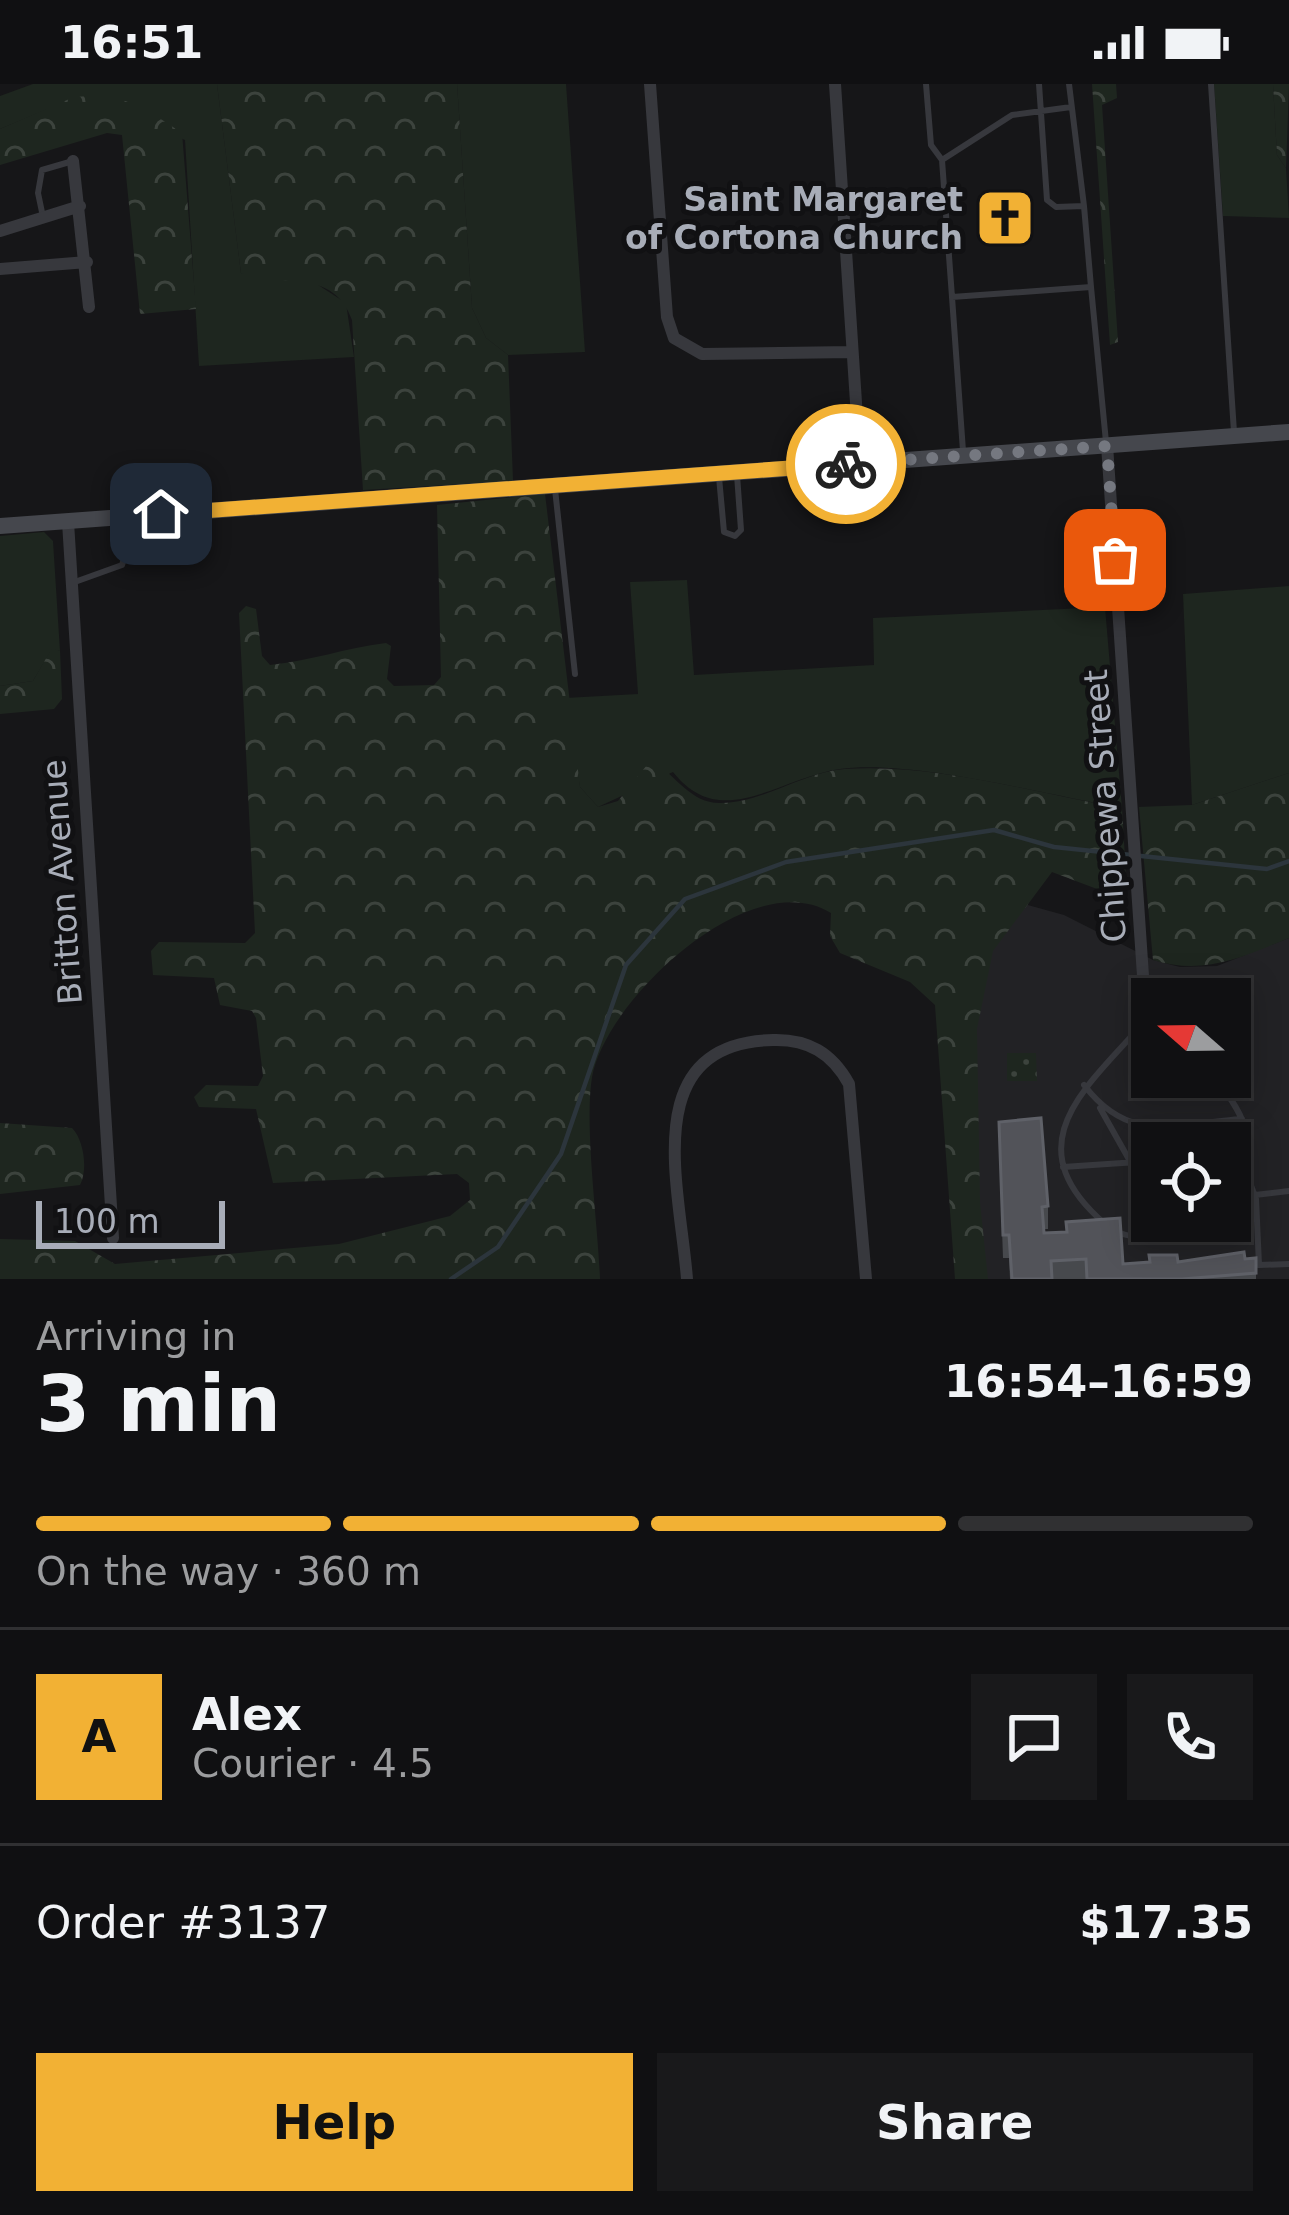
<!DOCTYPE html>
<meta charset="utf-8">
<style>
:root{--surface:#101012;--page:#19191b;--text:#f1f3f6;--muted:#9c9d9f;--line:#303032;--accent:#f2b134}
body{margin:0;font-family:"DejaVu Sans",sans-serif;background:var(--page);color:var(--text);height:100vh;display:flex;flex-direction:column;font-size:45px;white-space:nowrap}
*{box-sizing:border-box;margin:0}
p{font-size:39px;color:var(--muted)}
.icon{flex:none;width:66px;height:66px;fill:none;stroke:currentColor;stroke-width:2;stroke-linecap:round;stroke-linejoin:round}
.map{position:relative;height:1195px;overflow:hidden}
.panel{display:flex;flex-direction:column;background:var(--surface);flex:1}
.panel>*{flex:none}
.needle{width:78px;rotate:290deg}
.tools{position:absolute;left:1131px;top:894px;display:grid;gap:24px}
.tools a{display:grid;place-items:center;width:120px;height:120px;border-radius:0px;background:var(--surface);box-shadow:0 6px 30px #0003,0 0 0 3px var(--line);font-size:60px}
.scale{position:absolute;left:36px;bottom:30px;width:189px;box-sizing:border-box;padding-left:12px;border:6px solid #a8adb8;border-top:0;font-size:33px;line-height:42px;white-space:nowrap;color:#a8adb8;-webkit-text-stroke:9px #111113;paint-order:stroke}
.pin{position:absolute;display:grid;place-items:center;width:102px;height:102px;color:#fff;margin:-51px;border-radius:24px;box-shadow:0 6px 18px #0006}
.courier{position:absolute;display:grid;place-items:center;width:120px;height:120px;margin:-60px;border:9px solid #f2b134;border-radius:50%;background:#fff;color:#222;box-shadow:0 3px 15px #0007}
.summary em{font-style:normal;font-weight:800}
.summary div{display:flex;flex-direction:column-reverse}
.summary{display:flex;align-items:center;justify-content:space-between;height:204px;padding:0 36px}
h1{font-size:78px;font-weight:800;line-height:90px}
.bar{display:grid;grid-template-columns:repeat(4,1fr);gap:18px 12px;align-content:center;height:144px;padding:0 36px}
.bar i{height:15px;border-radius:9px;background:var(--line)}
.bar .current{background:var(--accent)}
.bar p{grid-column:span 4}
.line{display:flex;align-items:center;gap:30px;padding:0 36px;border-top:3px solid var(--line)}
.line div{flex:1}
.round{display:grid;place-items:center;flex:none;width:126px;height:126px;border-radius:0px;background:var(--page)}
.cta{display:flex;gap:24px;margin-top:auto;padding:24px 36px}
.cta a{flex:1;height:138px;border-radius:0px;background:var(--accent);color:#111;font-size:48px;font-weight:800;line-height:138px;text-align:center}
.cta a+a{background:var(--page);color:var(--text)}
.status{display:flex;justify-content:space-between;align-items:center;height:84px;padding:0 60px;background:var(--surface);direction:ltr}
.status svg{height:33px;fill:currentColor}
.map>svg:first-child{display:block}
</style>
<div class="status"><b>16:51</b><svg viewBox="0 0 49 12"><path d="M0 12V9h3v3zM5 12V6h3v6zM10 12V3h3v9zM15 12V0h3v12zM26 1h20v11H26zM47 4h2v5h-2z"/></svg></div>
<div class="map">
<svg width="1289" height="1195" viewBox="0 0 1289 1195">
<defs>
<pattern id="forest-crowns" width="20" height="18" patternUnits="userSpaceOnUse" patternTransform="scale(3)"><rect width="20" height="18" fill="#1e261f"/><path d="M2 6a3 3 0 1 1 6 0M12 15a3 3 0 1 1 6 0" fill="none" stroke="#3c433d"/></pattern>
<pattern id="park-dots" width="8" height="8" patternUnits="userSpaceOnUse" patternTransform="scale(3)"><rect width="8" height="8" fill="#1e261f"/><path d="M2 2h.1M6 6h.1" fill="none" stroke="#3c433d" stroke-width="1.8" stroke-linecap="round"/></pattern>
</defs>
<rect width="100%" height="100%" fill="#161618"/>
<path fill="#222225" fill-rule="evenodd" d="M962,803l102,28 89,45 27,7 37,-1 72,-28v341h-334zM1152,915h78v78h-78zM1152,1059h78v78h-78z"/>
<path fill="#1e261f" d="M33,0h184l24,189 68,6 37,24 8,54 -155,9 -14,-226 -111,-42 -74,31v-33z
M457,0h109l19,268 -77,3 -22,-17 -14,-30z
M1214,0h59l4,71 9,13 3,50 -66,-2z
M44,448l9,9 7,110 -8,-2 -19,32 -33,5v-150z
M687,496l7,95 180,-10 -1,-47 232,-11 17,201c-75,-13 -211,-49 -282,-39 -62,9 -119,64 -167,3l-75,35 -18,-20 -15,-89 73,-4 -8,-112z
M1289,502v187l-97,32 -9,-211z"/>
<path fill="url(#forest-crowns)" d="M217,0h240l15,224 14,30 22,17 5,126 -150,9 -11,-170c-18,-53 -71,-32 -111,-47z
M1092,0h24l1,14 -15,7 16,237 -8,3z
M1273,0h16l-3,84 -9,-13z
M106,11l35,11 41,27 14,176 -56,5 -18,-179 -15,-2 -107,32v-36l74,-32z
M545,410l35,293 18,20 20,-6 33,-41c24,14 39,43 68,43 42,1 84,-31 126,-34 91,-6 188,24 277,39l5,85 -6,5 -69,-26 -59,79 -16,78 3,173 8,77h-33l-20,-274 -25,-23 -70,-29 -10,-17 1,-23c-80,-50 -225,86 -239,164 -8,49 6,148 8,202h-600v-40l75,2 40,23 224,-20 111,-28 20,-16 -1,-17 -12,-9 -184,9 -17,-74 -57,-2 -5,-10 12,-12 52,1 5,-10 -7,-58 -4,-7 -32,-6 -6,-27 -61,-3 -2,-24 8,-9 86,1 10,-10 -16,-320 7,-7 10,3 6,47 8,9c41,-4 75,-17 116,-22l5,3 -4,33 7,7 40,-1 7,-8 -4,-172z
M52,564l8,3 2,48 -8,10 -54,5v-28l33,-5z
M1289,689v165c-47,19 -85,38 -136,22l-14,-153 53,-2z
M0,1039l72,5c12,12 16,42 8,57l-80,9z"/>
<path fill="url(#park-dots)" d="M1007,969h29l1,28h-30z"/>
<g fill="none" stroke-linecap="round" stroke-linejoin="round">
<path stroke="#2c353c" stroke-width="4.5" d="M451,1195l47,-32 63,-93 65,-189 59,-66 101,-37 208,-32 60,17 213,22 22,-8"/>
<path stroke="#37383d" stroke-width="6" d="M926,0l5,61 11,15 10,137
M1039,0l8,116 9,7 28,-1 7,81
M1069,0l15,122
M1211,0l23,348
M942,76l70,-45 59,-8
M43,133l-5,-24 4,-23 31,-9
M963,367l-11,-154 139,-10 15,155
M719,393l5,55 11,4 6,-6 -4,-55
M555,405l20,185
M126,453l37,-1 -2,-20
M72,499l50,-18 5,-16 -4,-30
M1214,993c35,42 47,72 16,120
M1084,1001c46,60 90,39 158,34
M1100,1024l31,55
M1230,1074h19
M1063,1083l89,-6
M1246,1088l10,27 3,66 30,-1
M1255,1111l34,-4
M1104,1139c-93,-81 -14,-138 42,-203l6,3
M1114,1147c28,11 71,12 94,-10"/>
<path stroke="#37383d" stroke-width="12" d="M650,0l17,233 7,21 28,16 150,-2
M835,0l25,379
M73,77l16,146
M0,147l80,-25
M0,185l87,-7
M1107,361l39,575
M68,438l45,716
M687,1195c-7,-92 -51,-236 86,-239 35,-1 59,13 76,44l17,195"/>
<path stroke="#45474d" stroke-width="16" d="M0,442l1289,-94"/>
</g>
<path fill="#47494d" d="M999,1060l49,62v23h-4v4l79,31 122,-5 11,14v6h-246l-1,-21h-6z"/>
<path fill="#525359" stroke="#5f6168" stroke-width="3" d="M1041,1034l7,88 -6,1 2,26 23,-1 -1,-10 54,-4 3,46 27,-2 -1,-7h28l1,7 66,-10 1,7 11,-1v15l-74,6h-95l-1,-20 -35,2 1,18h-40l-3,-44h-6l-4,-113z"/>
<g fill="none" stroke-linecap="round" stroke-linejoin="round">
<path stroke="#757880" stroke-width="12" stroke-dasharray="0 21.6" d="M846,380l261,-18 8,114"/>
<path stroke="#f2b134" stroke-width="15" d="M161,430l685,-50"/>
</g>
<defs>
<symbol id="church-square" viewBox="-11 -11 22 22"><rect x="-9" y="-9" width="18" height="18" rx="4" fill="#f2b134" stroke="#111113"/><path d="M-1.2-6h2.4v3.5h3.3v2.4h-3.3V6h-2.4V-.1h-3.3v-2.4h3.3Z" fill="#111"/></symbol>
</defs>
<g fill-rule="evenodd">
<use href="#church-square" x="972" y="101" width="66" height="66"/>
</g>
<g text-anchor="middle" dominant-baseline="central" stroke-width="10" stroke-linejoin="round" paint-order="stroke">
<g font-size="33" font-weight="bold" fill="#a8adb8" stroke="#111113" text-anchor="end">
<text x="963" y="115">Saint Margaret<tspan x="963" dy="38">of Cortona Church</tspan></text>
</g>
<g font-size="33" fill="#a8adb8" stroke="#111113">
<text transform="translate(1105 722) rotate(-94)">Chippewa Street</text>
<text transform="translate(62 798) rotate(-94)">Britton Avenue</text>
</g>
</g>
</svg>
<div class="tools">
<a><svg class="needle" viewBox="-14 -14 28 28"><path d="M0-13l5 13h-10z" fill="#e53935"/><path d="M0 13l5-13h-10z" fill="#9c9d9f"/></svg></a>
<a><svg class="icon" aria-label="locate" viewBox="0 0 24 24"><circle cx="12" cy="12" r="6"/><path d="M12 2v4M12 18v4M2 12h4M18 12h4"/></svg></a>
</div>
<div class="scale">100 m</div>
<div class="pin" style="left:1115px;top:476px;background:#ea580c"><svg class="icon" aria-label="bag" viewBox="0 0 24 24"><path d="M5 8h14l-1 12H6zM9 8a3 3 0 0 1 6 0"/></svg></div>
<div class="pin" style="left:161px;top:430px;background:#1f2937"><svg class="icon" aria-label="home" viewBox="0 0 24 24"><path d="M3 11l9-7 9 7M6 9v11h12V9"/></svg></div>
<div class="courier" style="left:846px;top:380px"><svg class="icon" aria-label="bike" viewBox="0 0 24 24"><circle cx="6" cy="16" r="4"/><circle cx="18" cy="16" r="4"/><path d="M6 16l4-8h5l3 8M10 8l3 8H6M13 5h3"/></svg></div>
</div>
<section class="panel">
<div class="summary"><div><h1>3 min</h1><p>Arriving in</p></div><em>16:54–16:59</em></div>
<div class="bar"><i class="current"></i><i class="current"></i><i class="current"></i><i></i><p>On the way · 360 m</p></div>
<div class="line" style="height:216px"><b class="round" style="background:var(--accent);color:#111">A</b><div><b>Alex</b><p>Courier · 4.5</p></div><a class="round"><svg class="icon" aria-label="chat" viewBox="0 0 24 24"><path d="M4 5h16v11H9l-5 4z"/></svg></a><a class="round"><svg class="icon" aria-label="phone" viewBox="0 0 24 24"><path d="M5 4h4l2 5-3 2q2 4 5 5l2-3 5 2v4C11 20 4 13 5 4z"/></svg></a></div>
<div class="line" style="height:156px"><div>Order #3137</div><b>$17.35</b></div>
<div class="cta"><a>Help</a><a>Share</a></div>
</section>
